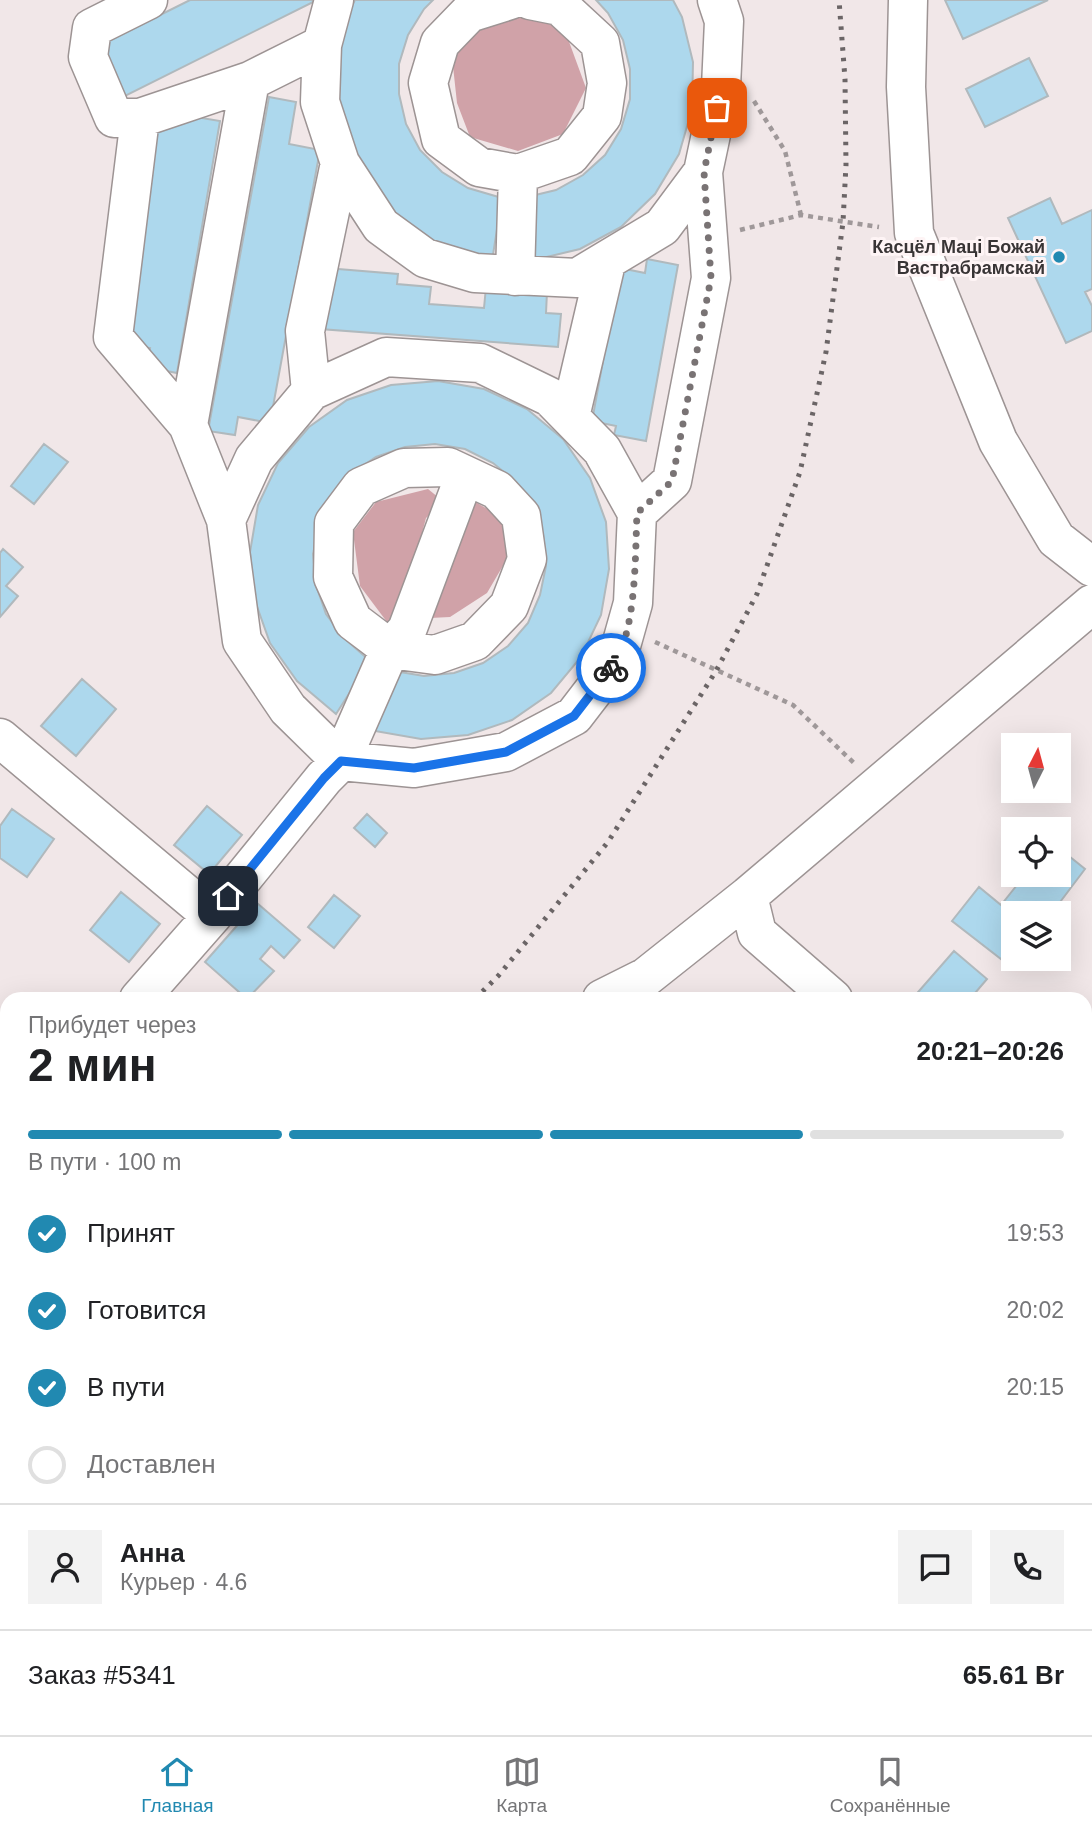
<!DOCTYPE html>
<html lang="ru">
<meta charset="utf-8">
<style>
:root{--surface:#fff;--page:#f2f2f2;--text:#202124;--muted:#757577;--line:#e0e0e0;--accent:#2189b1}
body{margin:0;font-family:Arial,sans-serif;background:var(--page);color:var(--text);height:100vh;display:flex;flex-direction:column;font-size:26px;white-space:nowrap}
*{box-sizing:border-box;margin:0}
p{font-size:23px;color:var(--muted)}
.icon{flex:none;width:38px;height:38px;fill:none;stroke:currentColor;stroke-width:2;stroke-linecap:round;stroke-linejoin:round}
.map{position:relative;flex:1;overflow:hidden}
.side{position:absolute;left:0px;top:992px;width:1092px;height:744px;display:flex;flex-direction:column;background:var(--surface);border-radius:21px 21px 0 0;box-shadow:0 7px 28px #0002}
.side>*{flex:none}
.needle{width:46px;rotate:6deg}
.tools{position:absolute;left:1001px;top:733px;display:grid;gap:14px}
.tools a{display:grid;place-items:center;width:70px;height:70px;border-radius:0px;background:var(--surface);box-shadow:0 7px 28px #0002;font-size:35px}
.pin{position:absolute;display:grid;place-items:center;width:60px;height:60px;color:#fff;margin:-30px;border-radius:14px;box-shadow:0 4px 10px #0006}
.courier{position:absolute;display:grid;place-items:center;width:70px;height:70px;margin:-35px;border:5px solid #1a73e8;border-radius:50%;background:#fff;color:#222;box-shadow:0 2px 9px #0007}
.overview em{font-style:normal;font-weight:700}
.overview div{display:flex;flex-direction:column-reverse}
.overview{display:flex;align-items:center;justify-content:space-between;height:119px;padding:0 28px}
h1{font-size:46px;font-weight:700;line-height:52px}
.bar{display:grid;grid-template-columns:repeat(4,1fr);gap:10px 7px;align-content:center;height:84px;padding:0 28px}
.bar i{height:9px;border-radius:5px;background:var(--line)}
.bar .active{background:var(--accent)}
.bar p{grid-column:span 4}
.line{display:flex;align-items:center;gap:18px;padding:0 28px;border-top:2px solid var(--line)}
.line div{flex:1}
.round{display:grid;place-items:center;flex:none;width:74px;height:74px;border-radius:0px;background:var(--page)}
ol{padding:0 28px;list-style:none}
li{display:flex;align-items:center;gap:21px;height:77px}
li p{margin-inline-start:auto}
li .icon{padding:7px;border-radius:50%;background:var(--accent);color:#fff;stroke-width:4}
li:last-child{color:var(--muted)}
li i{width:38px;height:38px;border:4px solid var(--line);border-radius:50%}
.menu{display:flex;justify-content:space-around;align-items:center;height:98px;border-top:2px solid var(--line);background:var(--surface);font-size:19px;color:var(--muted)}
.menu a{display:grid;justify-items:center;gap:4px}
.menu .active{color:var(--accent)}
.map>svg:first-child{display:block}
</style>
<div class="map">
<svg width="1092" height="1735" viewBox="0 0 1092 1735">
<rect width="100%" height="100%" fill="#f1e7e8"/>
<path fill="#d0a2a8" d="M488,18h39l37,10 22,60 -23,46 -45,17 -48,-14 -13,-34 -5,-46z
M428,489l16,13 -18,16 -14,53 -22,55 -30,-40 -7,-54 23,-30z
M470,499l35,20 9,28 -27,46 -37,24 -20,1z"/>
<path fill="#add8ed" stroke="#b0b9bd" stroke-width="2" d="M190,0h127l-194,97 -25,-51z
M355,0h78l-9,9 -16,26 -9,29v30l7,30 14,26 22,22 26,16 34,10 -10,63 -50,-15 -40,-25 -33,-33 -33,-87v-47l14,-45z
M596,0h77l9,17 11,45 -1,47 -13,45 -24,40 -34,33 -41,22 -46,11 -7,-63 29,-7 27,-15 22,-20 16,-26 9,-30v-30l-7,-29 -15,-27z
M945,0h103l-85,39z
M1029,58l19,38 -63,31 -19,-38z
M269,97l27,5 -7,42 31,6 -50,273 -32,-6 -3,18 -27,-4z
M190,116l30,5 -43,252 -31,-6 4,-19 -20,-3 27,-220z
M1050,198l12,26 30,-14v79l-7,3 7,14v25l-26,12 -58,-125z
M647,259l31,6 -32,176 -32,-6 2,-9 -24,-5 28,-153 25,5z
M326,268l72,6 -1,10 34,3 -2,17 55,4 2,-21 61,5 -1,21 15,1 -3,33 -238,-18z
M438,381l46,8 43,20 36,30 27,39 16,44 3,47 -8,46 -20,42 -30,36 -39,27 -44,15 -47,4 -46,-8 19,-60 30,5 30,-3 29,-10 25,-17 20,-23 12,-28 6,-29 -3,-31 -10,-28 -17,-25 -23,-19 -28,-14 -30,-5 -30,3 -29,10 -25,17 -32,51 -6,29 3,31 10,29 18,24 26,23 -34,53 -39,-33 -27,-38 -16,-45 -4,-46 8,-47 20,-42 31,-36 38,-27 44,-15z
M44,444l24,18 -34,42 -23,-18z
M3,549l20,18 -17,19 12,10 -18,21v-64z
M82,679l34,30 -40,47 -35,-30z
M207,806l35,29 -33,39 -35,-29z
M12,809l42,30 -27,38 -27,-19v-32z
M367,814l20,19 -12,14 -21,-19z
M1059,848l26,21 -34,45h-38v45h2l-5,7 -58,-45 27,-34 22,18 24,-30h34z
M121,892l39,32 -31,38 -39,-32z
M334,895l26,21 -26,32 -26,-21z
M257,903l43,37 -16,18 -13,-12 -11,13 14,12 -27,28 -42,-37z
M954,951l33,28 -17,20h-58z
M7,1027v24l-7,-6v-10z
M0,1094l7,6v13l-7,8z
M1092,1147v36l-7,-7v-21z
M1092,1386v63l-3,4 -4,-3v-56z
M529,1729h50l2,6h-50z
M949,1729h50l-6,6h-50z"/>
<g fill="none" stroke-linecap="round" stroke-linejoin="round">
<defs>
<path id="minor" d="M334,0l-12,45 -2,57 20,61 41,63 44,32 50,15 102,5 85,-51 41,-55
M510,0l-41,13 -29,30 -12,40 13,56 38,28 39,7 52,-18 32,-40 5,-33 -7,-40 -40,-37 -30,-6
M908,0l-2,87 8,146 84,208 58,98 36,28
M140,118h-26l-26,-61 4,-29 56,-28
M515,276l3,-102
M386,357l94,6 70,34 52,53 35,63 -4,90 -16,57 -43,56 -68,36 -92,16 -73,-7 -53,-52 -46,-68 -16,-121 28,-61 57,-68z
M311,391l-6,-60 35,-168
M570,417l36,-154
M188,425l-75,-88 27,-219 110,-37
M637,513l35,-32 39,-203 -8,-106 18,-85 3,-66 -7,-21
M226,520l-38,-95 62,-344 72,-36
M390,649l17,-19 58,-155
M0,738l212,178
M748,896l9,37 76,66
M139,999l73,-83 112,-138 17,-17 49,-112 -37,-28 -20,-44 1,-54 27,-36 43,-19 44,-1 49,23 24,26 6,43 -18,47 -34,35 -40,14 -45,-6
M602,999l44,-22 102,-81 344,-292
M0,1159l7,-8
M1085,1316l7,-8
M622,1729l2,6
M884,1729l6,6
M44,1735l1,-6
M730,1735l5,-6"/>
</defs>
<use href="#minor" stroke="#9d9494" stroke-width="41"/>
<path stroke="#9f9899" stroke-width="4.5" stroke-dasharray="5 5" stroke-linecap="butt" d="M754,101l31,50 16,64
M740,230l61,-15 78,12
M655,642l138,63 61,58"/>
<use href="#minor" stroke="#fff" stroke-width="38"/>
<path stroke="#6b6566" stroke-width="5" stroke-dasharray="3.5 7" stroke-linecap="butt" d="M475,999l24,-24 109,-133 108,-171 41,-77 43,-122 26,-120 17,-130 3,-57 -1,-86 -6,-79
M0,1658l7,-20"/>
</g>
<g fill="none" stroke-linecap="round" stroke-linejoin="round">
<path stroke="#797374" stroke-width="7" stroke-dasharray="0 12.6" d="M611,668c26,-33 24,-113 26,-155l35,-32 39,-203 -7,-106 13,-64"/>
<path stroke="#1a73e8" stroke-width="9" d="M228,896l96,-118 17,-17 73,7 92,-16 68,-36 37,-48"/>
</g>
<circle fill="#2189b1" stroke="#fef4f5" stroke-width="2.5" cx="1059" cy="257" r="7"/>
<g text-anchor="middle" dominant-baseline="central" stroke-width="6" stroke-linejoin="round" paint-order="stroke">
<g font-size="18" font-weight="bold" fill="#383435" stroke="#fef4f5" text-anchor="end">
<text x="1045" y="247">Касцёл Маці Божай<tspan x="1045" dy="21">Вастрабрамскай</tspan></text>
</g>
</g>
</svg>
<div class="tools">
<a><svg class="needle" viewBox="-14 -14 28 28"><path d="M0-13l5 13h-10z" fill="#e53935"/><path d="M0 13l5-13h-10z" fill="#757577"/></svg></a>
<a><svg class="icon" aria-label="locate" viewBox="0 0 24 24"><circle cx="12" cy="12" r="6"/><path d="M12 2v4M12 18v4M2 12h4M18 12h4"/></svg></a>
<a><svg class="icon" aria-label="layers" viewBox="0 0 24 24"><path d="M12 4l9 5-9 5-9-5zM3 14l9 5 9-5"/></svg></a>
</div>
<div class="pin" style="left:717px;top:108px;background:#ea580c"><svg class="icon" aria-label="bag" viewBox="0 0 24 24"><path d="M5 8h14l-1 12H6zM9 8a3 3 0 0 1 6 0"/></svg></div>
<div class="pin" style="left:228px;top:896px;background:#1f2937"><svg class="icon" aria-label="home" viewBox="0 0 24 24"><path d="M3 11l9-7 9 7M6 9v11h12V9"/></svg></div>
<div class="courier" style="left:611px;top:668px"><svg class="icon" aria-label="bike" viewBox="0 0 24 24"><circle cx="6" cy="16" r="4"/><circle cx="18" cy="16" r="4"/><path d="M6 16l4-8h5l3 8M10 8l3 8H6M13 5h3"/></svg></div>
<section class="side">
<div class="overview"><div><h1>2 мин</h1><p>Прибудет через</p></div><em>20:21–20:26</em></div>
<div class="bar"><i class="active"></i><i class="active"></i><i class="active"></i><i></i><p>В пути · 100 m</p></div>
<ol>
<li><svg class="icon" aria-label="check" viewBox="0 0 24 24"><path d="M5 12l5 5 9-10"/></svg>Принят<p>19:53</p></li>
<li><svg class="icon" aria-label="check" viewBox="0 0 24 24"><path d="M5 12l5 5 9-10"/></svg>Готовится<p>20:02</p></li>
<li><svg class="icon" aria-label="check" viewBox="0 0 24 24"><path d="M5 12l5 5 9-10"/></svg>В пути<p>20:15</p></li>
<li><i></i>Доставлен</li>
</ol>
<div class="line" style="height:126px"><a class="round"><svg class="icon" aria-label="person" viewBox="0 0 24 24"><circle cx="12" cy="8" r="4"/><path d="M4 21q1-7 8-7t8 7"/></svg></a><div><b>Анна</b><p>Курьер · 4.6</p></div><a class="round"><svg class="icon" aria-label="chat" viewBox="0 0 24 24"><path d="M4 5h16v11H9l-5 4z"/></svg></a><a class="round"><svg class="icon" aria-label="phone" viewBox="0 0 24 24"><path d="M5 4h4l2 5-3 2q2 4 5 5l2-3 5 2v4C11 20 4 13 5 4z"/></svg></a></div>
<div class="line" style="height:91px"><div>Заказ #5341</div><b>65.61 Br</b></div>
</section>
</div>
<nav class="menu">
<a class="active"><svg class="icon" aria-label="home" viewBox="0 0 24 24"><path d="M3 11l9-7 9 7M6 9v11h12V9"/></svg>Главная</a>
<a><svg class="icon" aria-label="map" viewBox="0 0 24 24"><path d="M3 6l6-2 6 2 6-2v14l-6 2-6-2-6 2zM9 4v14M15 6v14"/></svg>Карта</a>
<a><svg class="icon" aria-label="saved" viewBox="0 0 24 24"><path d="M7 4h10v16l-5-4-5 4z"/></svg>Сохранённые</a>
</nav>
